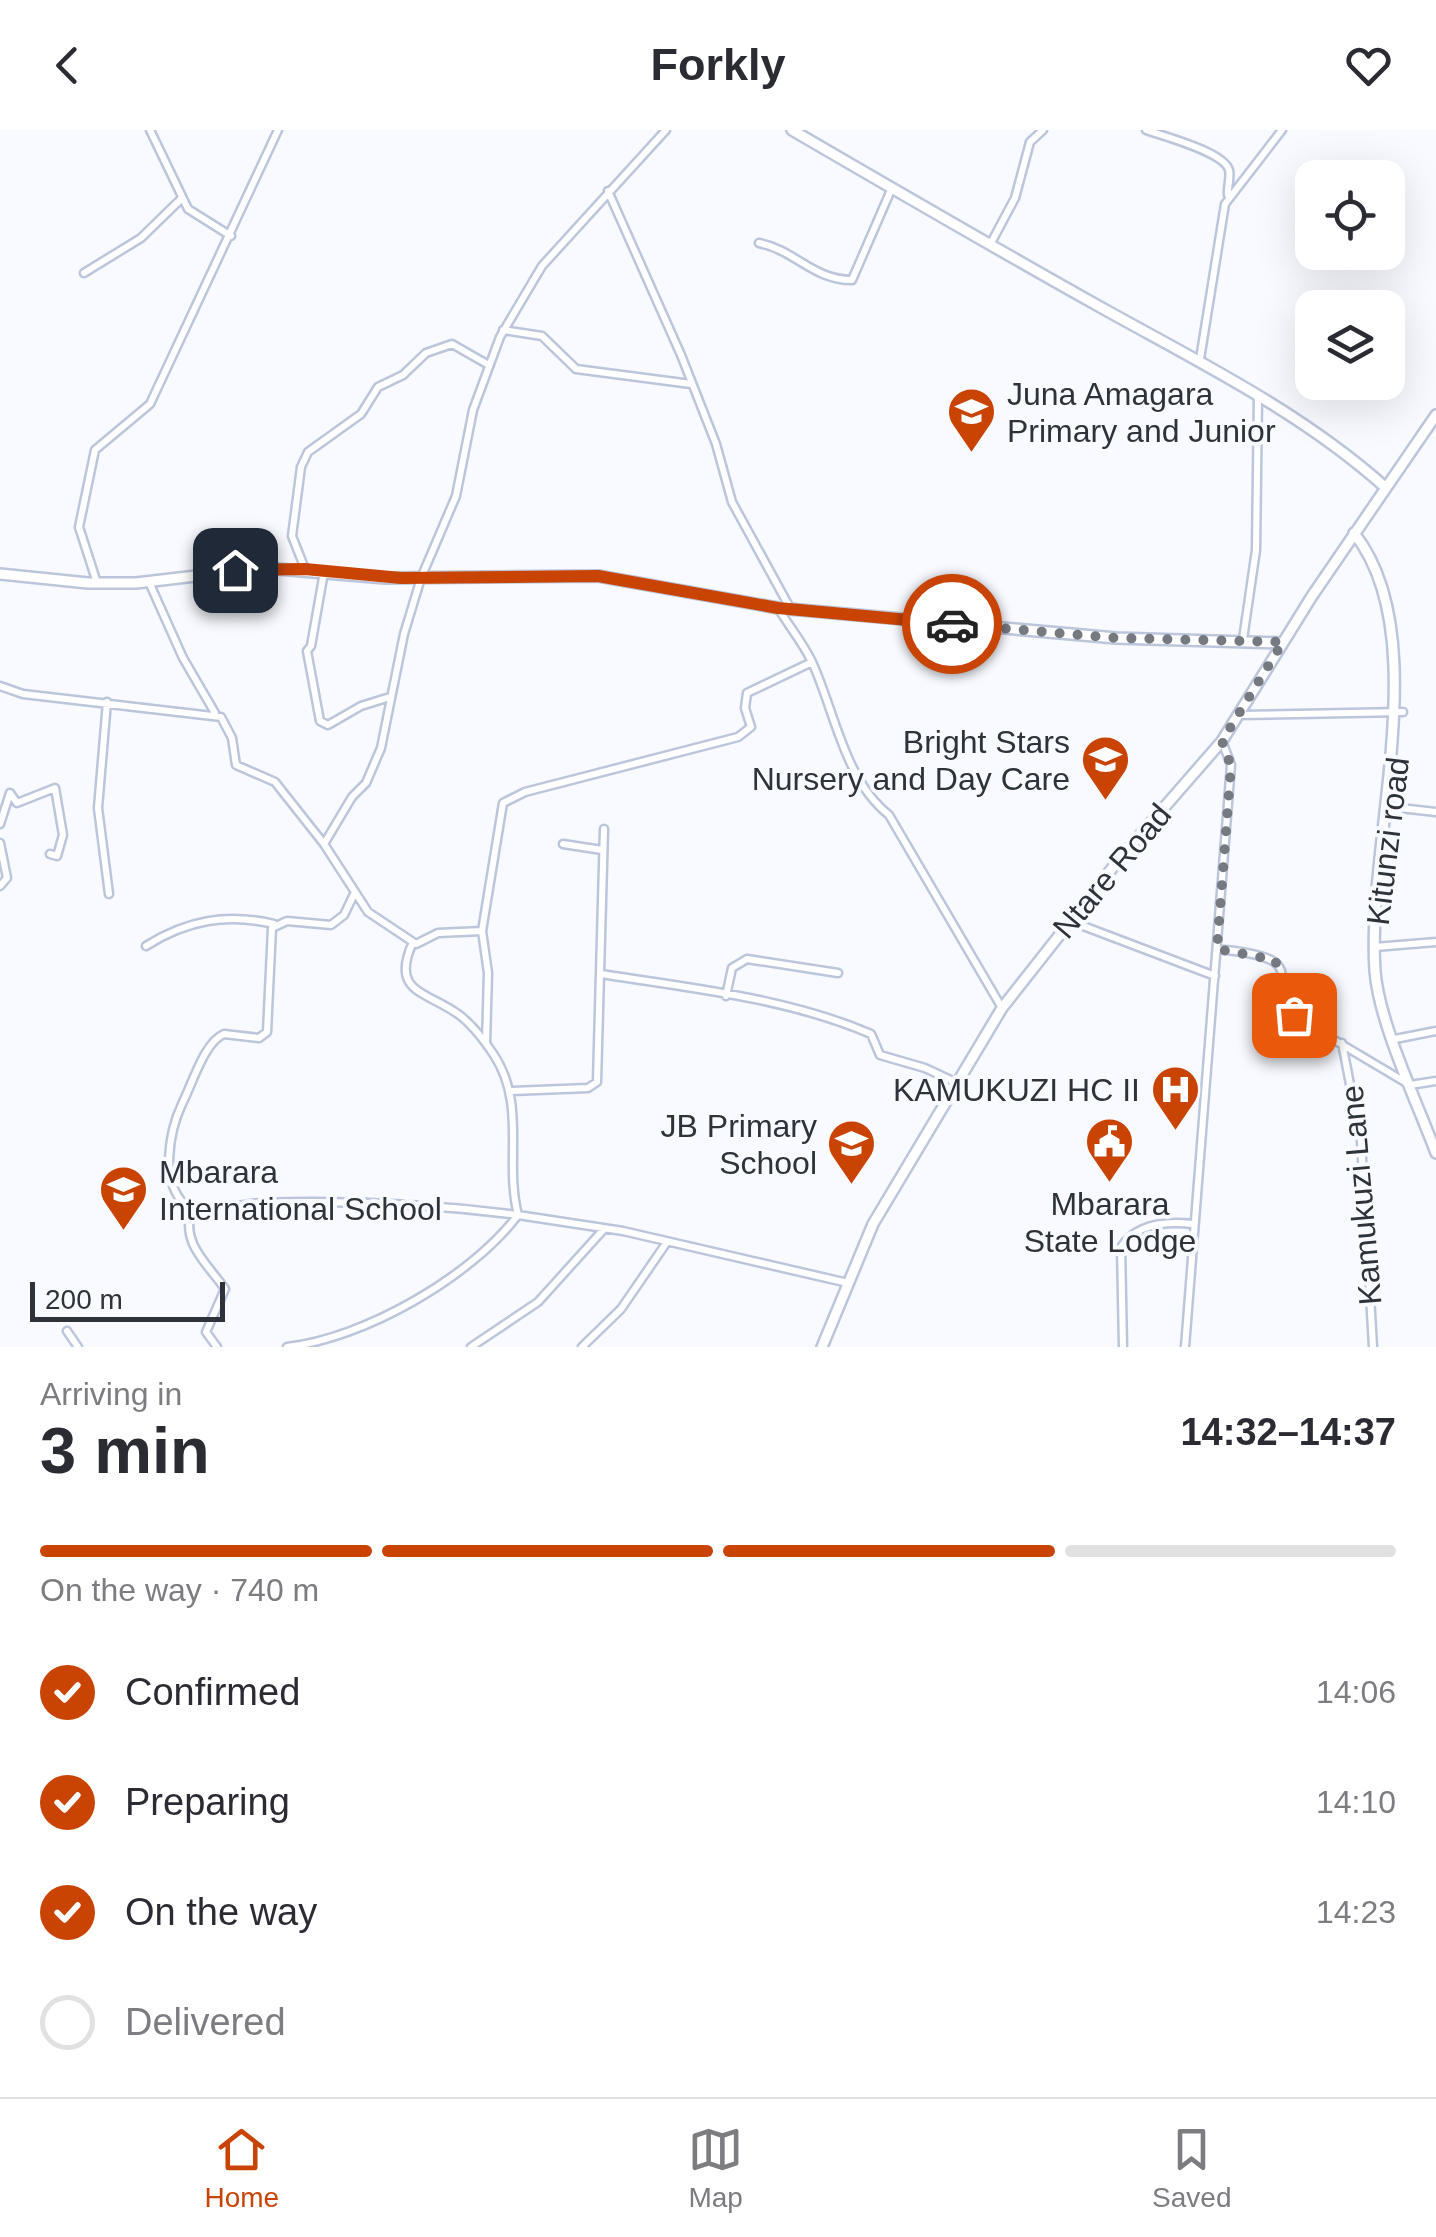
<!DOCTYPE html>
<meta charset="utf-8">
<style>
:root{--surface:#fff;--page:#f2f2f3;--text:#2b2b33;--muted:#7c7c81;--line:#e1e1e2;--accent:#c94302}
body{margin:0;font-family:Arial,sans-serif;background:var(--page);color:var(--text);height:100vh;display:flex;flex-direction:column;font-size:38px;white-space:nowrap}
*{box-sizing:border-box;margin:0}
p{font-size:32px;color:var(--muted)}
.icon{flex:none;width:55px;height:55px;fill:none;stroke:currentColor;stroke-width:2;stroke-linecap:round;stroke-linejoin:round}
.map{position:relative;height:1217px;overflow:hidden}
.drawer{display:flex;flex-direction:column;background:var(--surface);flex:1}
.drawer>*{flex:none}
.buttons{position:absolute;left:1295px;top:30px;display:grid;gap:20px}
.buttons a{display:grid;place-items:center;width:110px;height:110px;border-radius:20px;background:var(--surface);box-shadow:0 10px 40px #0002;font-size:50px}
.scale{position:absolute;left:30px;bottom:25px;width:195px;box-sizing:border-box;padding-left:10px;border:5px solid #2e333b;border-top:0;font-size:28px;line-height:35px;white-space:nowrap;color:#2e333b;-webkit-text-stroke:8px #f8faff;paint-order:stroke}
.pin{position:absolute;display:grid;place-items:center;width:85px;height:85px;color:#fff;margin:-42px;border-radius:20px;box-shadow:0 5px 15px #0006}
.courier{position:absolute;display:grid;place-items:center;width:100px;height:100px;margin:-50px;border:8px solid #c94302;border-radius:50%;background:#fff;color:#222;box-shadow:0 2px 12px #0007}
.summary em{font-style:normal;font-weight:700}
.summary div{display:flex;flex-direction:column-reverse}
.summary{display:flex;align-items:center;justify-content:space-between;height:170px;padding:0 40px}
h1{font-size:65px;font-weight:700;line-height:75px}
.bar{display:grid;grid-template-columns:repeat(4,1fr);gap:15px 10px;align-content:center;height:120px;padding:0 40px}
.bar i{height:12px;border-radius:8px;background:var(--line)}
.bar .active{background:var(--accent)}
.bar p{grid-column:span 4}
ol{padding:0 40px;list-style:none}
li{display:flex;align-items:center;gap:30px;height:110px}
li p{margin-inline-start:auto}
li .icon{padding:10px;border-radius:50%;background:var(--accent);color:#fff;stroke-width:4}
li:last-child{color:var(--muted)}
li i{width:55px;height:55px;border:5px solid var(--line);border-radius:50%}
header{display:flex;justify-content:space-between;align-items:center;height:130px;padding:0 40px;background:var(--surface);font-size:45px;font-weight:700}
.menu{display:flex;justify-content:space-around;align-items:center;height:140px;border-top:2px solid var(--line);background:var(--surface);font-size:28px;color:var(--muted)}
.menu a{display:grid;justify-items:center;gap:5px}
.menu .active{color:var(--accent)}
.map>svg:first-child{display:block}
</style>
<header><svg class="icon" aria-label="back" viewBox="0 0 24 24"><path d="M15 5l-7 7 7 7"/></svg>Forkly<svg class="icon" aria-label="heart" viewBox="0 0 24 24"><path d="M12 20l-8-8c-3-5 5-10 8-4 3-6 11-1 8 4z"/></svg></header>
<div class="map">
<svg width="1436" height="1217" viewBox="0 0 1436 1217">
<rect width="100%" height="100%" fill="#f8faff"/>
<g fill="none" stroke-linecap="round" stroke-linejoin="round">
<defs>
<path id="street" d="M150,0l38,79 43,27
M1146,0c17,6 78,22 83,40 2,7 -2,17 -1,25
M608,61l73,164 35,89 16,58 58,106
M759,113c36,7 54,37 93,37l39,-90
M991,113l24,-45 15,-56 13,-12
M84,143l57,-35 40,-39
M503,200l39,6 34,33 115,15
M1200,229l25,-155 57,-74
M305,439l-13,-33 9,-69 7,-15 53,-38 17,-27 25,-12 23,-22 26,-9 35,20
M324,442l-13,74 -4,5 13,70 8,4 33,-19 29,-9
M149,452l34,76 32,55
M97,453l-18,-56 16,-77 55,-46 128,-274
M778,478c11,18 25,35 34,54 23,50 32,117 77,153l113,193
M1243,509l13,-89 2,-154
M0,556l23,8 198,23 11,21 4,27 39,17 49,62 44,68 48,32 22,-11 44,-2
M107,572l-9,106 11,86
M1239,585l164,-3
M1391,677l45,5
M0,694l10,-31 7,10 38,-15 8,47 -6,21 -7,-2
M0,713l7,35 -7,8
M324,714l28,-47 14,-14 15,-35 23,-114 17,-56 35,-82 17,-86 27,-73 42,-71 124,-136
M563,714l39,6
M1070,791l145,55
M413,812c-23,50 12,49 45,72 14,10 26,26 36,41 33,51 10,106 24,160l105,16 225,52
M146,816c41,-26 81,-33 128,-22
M1375,817l61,-5
M1217,819c106,10 39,32 82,70l111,66 26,-4
M601,844c89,14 187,24 270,60l9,21 45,13 32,15
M726,866l6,-28 15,-9 91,14
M1395,909l41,-8
M486,913l2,-70 -6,-42 21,-128 22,-11 213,-55 13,-10 -6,-19 2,-15 65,-31
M1342,913l19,98 12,206
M512,961l76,-3 9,-6 7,-253
M192,1079c-12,34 15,54 33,80l-19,43 11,15
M67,1201l11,16
M287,1217c78,-9 184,-70 231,-132 -86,-11 -171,-15 -258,-12 -18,0 -61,15 -75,2 -25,-24 -16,-73 -3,-101 10,-19 22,-62 42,-70l35,4 8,-6 5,-104 15,-7 44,4 13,-10 10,-21
M471,1217l67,-45 66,-73
M582,1217l39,-38 46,-67
M1123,1217l-2,-100c16,-24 46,-26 72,-23
M1185,1217l46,-582 -9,-24"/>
<path id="secondary" d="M792,0c103,60 206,120 310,178 97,54 199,104 283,179
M1354,403c82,103 12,310 21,438 4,52 42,131 61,182
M0,444l88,9h48l129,-15 120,10 213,-2 180,32 338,30 167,5
M822,1217l51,-123 129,-216 119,-151 101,-116 90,-145 124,-181"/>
</defs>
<use href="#street" stroke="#bbc6dc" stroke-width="11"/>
<use href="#secondary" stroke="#bbc6dc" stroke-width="14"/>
<use href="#street" stroke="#fff" stroke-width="6"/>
<use href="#secondary" stroke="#fff" stroke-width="9"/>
</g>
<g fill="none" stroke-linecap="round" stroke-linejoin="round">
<path stroke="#757980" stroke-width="10" stroke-dasharray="0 18" d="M952,494l164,14 167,4 -61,99 9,25 -14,183 58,11 19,55"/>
<path stroke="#c94302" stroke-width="12" d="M235,440l70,-1 96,9 197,-2 180,32 174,16"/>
</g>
<defs>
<symbol id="school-pin" viewBox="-11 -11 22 30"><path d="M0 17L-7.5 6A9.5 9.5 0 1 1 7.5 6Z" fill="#c94302" stroke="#f8faff"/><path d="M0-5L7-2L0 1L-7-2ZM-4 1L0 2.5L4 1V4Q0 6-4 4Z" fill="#fff"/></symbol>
<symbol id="hospital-pin" viewBox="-11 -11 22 30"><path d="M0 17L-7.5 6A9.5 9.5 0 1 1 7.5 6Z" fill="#c94302" stroke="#f8faff"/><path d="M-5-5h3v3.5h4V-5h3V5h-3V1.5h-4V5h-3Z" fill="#fff"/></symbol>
<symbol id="civic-pin" viewBox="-11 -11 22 30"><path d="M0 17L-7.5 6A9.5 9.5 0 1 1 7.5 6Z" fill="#c94302" stroke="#f8faff"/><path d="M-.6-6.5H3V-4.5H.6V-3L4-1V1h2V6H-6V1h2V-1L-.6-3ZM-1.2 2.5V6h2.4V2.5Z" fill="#fff"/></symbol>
</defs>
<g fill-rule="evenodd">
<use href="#school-pin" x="944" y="254" width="55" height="75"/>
<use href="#school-pin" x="1078" y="602" width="55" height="75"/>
<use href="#hospital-pin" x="1148" y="932" width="55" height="75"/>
<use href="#civic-pin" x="1082" y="984" width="55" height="75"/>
<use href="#school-pin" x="824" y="986" width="55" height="75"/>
<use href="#school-pin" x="96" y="1032" width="55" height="75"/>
</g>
<g text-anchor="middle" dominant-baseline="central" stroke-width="8" stroke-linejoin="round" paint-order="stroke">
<g font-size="32" fill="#2e333b" stroke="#f8faff" text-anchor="end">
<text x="1007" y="264" text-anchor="start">Juna Amagara<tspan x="1007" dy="37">Primary and Junior</tspan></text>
<text x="1070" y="612">Bright Stars<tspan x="1070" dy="37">Nursery and Day Care</tspan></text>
<text x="1140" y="960">KAMUKUZI HC II</text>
<text x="817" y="996">JB Primary<tspan x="817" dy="37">School</tspan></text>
<text x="159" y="1042" text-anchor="start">Mbarara<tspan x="159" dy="37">International School</tspan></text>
<text x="1110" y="1074" text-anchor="middle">Mbarara<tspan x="1110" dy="37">State Lodge</tspan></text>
</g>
<g font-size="32" fill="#2e333b" stroke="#f8faff">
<text transform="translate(1388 711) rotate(-83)">Kitunzi road</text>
<text transform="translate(1112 741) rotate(-50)">Ntare Road</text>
<text transform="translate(1361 1065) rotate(-95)">Kamukuzi Lane</text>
</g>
</g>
</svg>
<div class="buttons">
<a><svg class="icon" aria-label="locate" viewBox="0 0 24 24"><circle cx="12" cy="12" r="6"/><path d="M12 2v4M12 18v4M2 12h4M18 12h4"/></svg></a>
<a><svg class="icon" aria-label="layers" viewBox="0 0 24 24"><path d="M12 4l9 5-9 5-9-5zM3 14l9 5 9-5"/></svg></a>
</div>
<div class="scale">200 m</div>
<div class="pin" style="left:1294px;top:885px;background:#ea580c"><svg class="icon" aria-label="bag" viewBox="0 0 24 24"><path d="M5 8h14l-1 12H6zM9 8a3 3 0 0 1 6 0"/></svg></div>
<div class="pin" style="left:235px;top:440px;background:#1f2937"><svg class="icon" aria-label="home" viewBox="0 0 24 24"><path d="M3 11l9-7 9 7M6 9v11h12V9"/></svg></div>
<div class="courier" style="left:952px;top:494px"><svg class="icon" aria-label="car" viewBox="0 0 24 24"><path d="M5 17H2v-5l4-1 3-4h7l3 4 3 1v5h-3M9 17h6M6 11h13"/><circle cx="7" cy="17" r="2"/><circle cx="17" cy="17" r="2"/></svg></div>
</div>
<section class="drawer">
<div class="summary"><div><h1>3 min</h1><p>Arriving in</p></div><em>14:32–14:37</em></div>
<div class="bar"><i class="active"></i><i class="active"></i><i class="active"></i><i></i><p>On the way · 740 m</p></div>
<ol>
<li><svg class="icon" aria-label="check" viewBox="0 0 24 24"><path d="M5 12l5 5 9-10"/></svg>Confirmed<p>14:06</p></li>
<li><svg class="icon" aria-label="check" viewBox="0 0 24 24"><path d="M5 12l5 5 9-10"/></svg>Preparing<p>14:10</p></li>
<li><svg class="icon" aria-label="check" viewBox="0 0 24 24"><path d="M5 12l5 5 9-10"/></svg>On the way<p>14:23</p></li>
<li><i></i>Delivered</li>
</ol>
</section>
<nav class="menu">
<a class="active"><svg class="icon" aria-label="home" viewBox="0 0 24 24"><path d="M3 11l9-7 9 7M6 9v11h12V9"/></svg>Home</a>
<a><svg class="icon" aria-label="map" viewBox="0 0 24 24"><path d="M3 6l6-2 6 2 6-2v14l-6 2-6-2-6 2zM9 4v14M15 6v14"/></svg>Map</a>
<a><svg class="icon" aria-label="saved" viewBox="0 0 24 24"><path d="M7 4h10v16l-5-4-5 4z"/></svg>Saved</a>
</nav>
